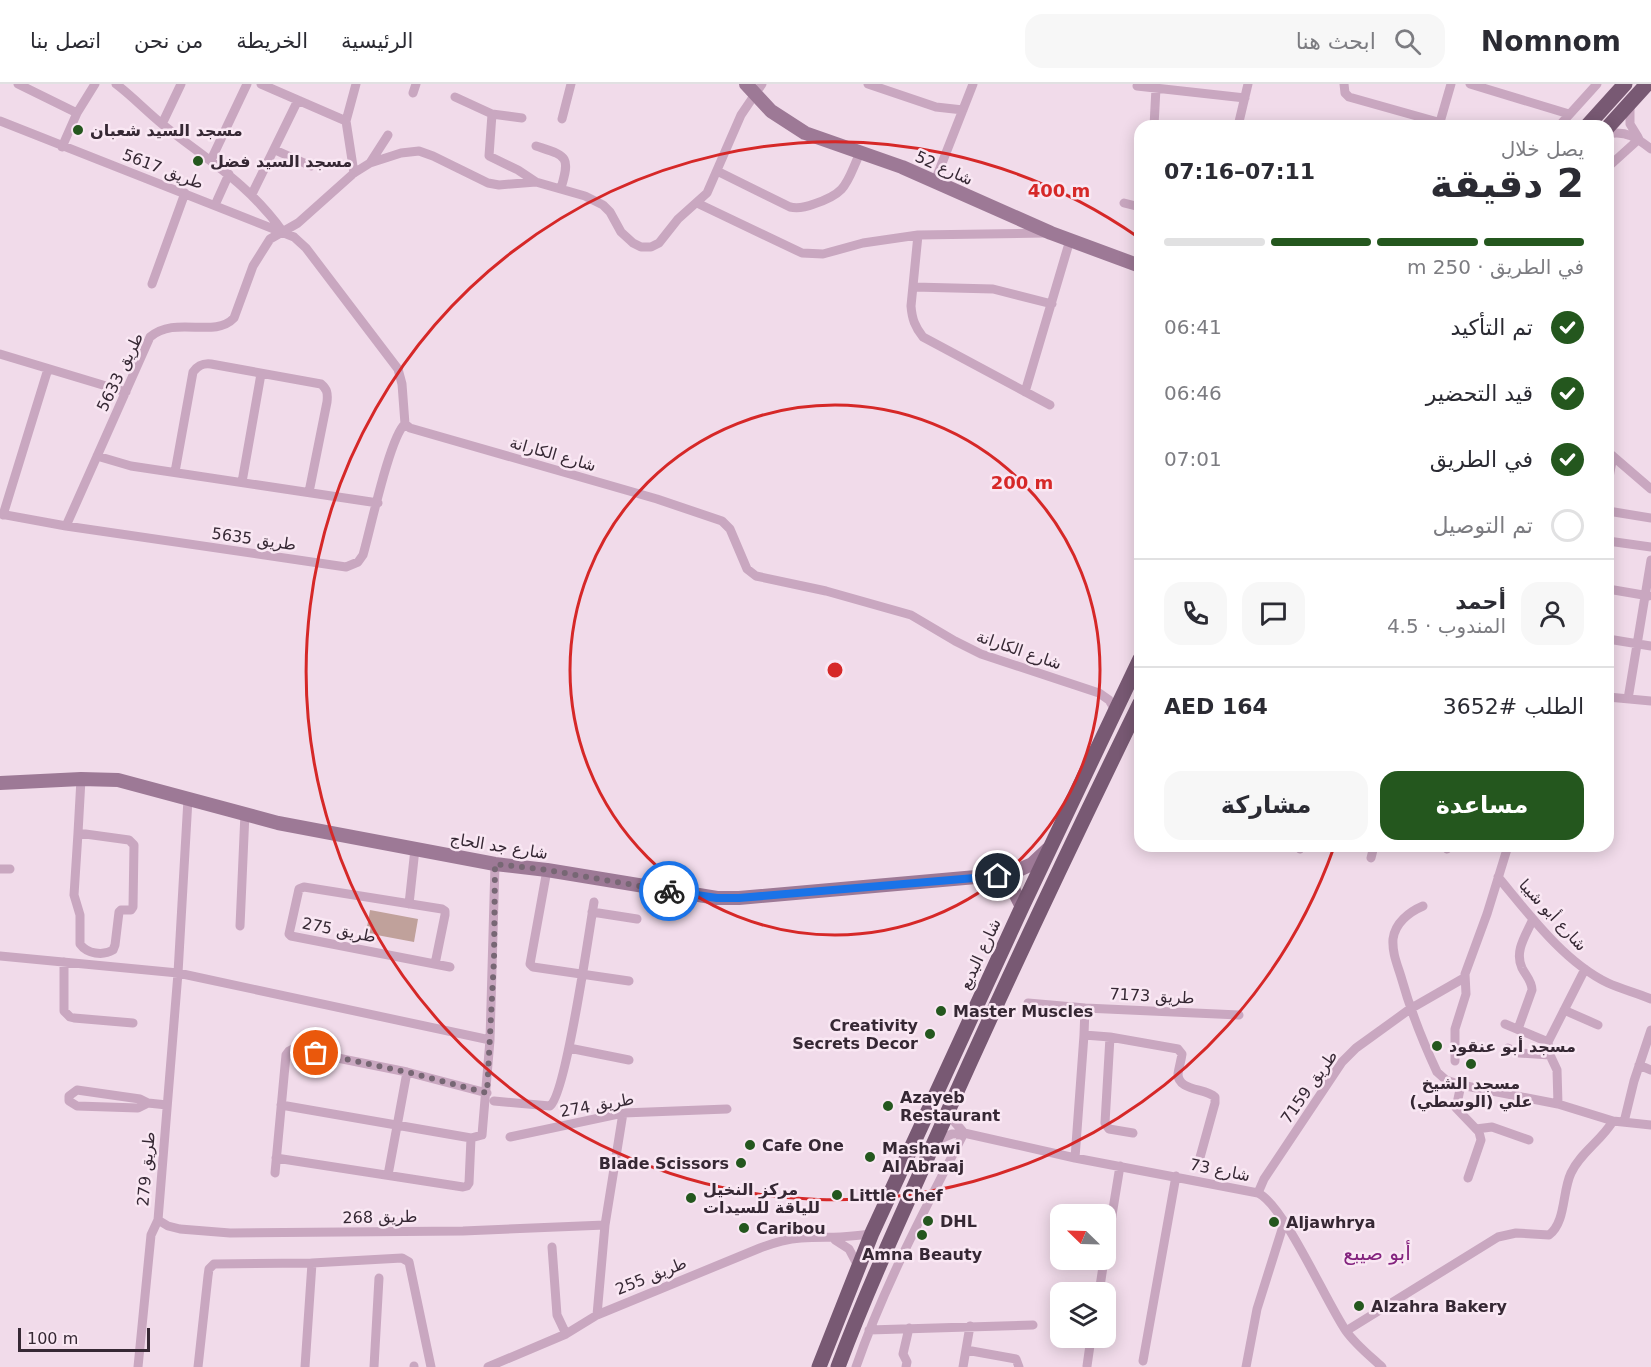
<!DOCTYPE html>
<html lang="ar">
<meta charset="utf-8">
<style>
:root{--surface:#fff;--page:#f7f7f7;--text:#2b2b33;--muted:#7c7c81;--line:#e1e1e2;--accent:#24571e}
body{margin:0;font-family:"DejaVu Sans",Cairo,sans-serif;background:var(--page);color:var(--text);direction:rtl;height:100vh;display:flex;flex-direction:column;font-size:22px;white-space:nowrap}
*{box-sizing:border-box;margin:0}
p{font-size:20px;color:var(--muted)}
.icon{flex:none;width:33px;height:33px;fill:none;stroke:currentColor;stroke-width:2;stroke-linecap:round;stroke-linejoin:round}
.map{position:relative;flex:1;overflow:hidden;direction:ltr}
.drawer{position:absolute;left:1134px;top:36px;width:480px;height:732px;display:flex;flex-direction:column;background:var(--surface);border-radius:18px;box-shadow:0 3px 15px #0003;direction:rtl}
.drawer>*{flex:none}
.needle{width:39px;rotate:293deg}
.tools{position:absolute;left:1050px;top:1120px;display:grid;gap:12px}
.tools a{display:grid;place-items:center;width:66px;height:66px;border-radius:12px;background:var(--surface);box-shadow:0 3px 15px #0003;font-size:30px}
.scale{position:absolute;left:18px;bottom:15px;width:132px;box-sizing:border-box;padding-left:6px;border:3px solid #362834;border-top:0;font-size:16px;line-height:21px;white-space:nowrap;color:#362834;-webkit-text-stroke:4px #f9e7f3;paint-order:stroke}
.pin{position:absolute;display:grid;place-items:center;width:51px;height:51px;color:#fff;margin:-26px;border:3px solid #fff;border-radius:50%;box-shadow:0 2px 6px #0007}
.courier{position:absolute;display:grid;place-items:center;width:60px;height:60px;margin:-30px;border:4px solid #1a73e8;border-radius:50%;background:#fff;color:#222;box-shadow:0 2px 8px #0007}
.overview em{font-style:normal;font-weight:700}
.overview div{display:flex;flex-direction:column-reverse}
.overview{display:flex;align-items:center;justify-content:space-between;height:102px;padding:0 30px}
h1{font-size:39px;font-weight:700;line-height:45px}
.bar{display:grid;grid-template-columns:repeat(4,1fr);gap:9px 6px;align-content:center;height:72px;padding:0 30px}
.bar i{height:8px;border-radius:4px;background:var(--line)}
.bar .current{background:var(--accent)}
.bar p{grid-column:span 4}
.line{display:flex;align-items:center;gap:15px;padding:0 30px;border-top:2px solid var(--line)}
.line div{flex:1}
.round{display:grid;place-items:center;flex:none;width:63px;height:63px;border-radius:18px;background:var(--page)}
ol{padding:0 30px;list-style:none}
li{display:flex;align-items:center;gap:18px;height:66px}
li p{margin-inline-start:auto}
li .icon{padding:6px;border-radius:50%;background:var(--accent);color:#fff;stroke-width:4}
li:last-child{color:var(--muted)}
li i{width:33px;height:33px;border:3px solid var(--line);border-radius:50%}
.primary-button{display:flex;gap:12px;margin-top:auto;padding:12px 30px}
.primary-button a{flex:1;height:69px;border-radius:18px;background:var(--accent);color:#fff;font-size:24px;font-weight:700;line-height:69px;text-align:center}
.primary-button a+a{background:var(--page);color:var(--text)}
header{display:flex;align-items:center;gap:36px;box-sizing:border-box;height:84px;padding:0 30px;background:var(--surface);border-bottom:2px solid var(--line)}
header strong{font-size:28px}
nav{display:flex;gap:33px;margin-inline-start:auto;font-size:21px}
.search{width:420px;height:54px;background:var(--page);display:flex;align-items:center;gap:15px;box-sizing:border-box;padding:0 21px;border-radius:18px;color:var(--muted);font-size:22px}
.map>svg:first-child{display:block}
</style>
<header>
<strong>Nomnom</strong>
<div class="search"><svg class="icon" aria-label="search" viewBox="0 0 24 24"><circle cx="10" cy="10" r="6"/><path d="M15 15l6 6"/></svg>ابحث هنا</div>
<nav><a>الرئيسية</a><a>الخريطة</a><a>من نحن</a><a>اتصل بنا</a></nav>
</header>
<div class="map">
<svg width="1651" height="1283" viewBox="0 0 1651 1283">
<rect width="100%" height="100%" fill="#f1dbea"/>
<path fill="#c0a19b" d="M370,826l48,9 -4,23 -48,-9z"/>
<g fill="none" stroke-linecap="round" stroke-linejoin="round">
<path stroke="#c9a7c0" stroke-width="9" d="M18,0l59,29
M116,0c16,12 30,27 46,40 45,36 86,59 121,108
M261,0l85,37
M868,0l68,23 27,3
M1344,0l1,9 4,4 103,29
M1470,0l99,30
M1137,2l108,12
M413,9l3,-9
M455,13l37,17 -3,42 29,14 18,12
M1630,21v19l8,13
M492,30l30,4
M562,35l9,-35
M0,37l294,116 12,11 92,121 4,15 3,40 5,4 247,71 65,22 8,8 17,40 9,7 70,15 85,24 44,26 26,13 118,39 10,7 6,10
M1440,38l11,-38
M162,40l19,-40
M1154,42l2,-38
M1238,42l10,-42
M1559,42l38,-42
M1608,50c18,-4 29,4 43,15
M536,62c30,10 35,9 25,42
M62,63l15,-34 18,-29
M275,66l36,16
M211,76l36,-76
M370,79l18,-28
M1608,83l31,-28
M717,87l73,36c9,2 16,0 24,-3 34,-11 32,-21 46,-51
M354,89l-8,-52 10,-37
M935,97l38,-97
M252,110l46,-94
M697,119l105,50 21,1 40,-11 55,-8 128,-2
M1124,119l16,4
M215,121l14,-31
M918,151l-7,71c1,13 4,21 12,31l127,68
M152,200l33,-91
M914,203l79,2 59,15
M0,270l126,38
M1025,308l45,-152
M1608,368l43,37
M97,372l34,10 247,37
M175,388l18,-100c5,-7 10,-9 18,-8l110,20c6,5 7,9 6,18l-18,90
M242,398l19,-108
M1608,399l5,-27
M1608,427l43,7
M0,430l66,12 280,41 12,-5 5,-7c7,-24 27,-119 42,-131
M3,431l45,-146
M66,442l84,-189c26,-22 64,2 84,-19l19,-52 17,-27 28,-16 56,-50 16,-10 31,-10 18,-2 14,5 55,27 11,2 37,-3 49,14 18,9 7,7 11,20 12,11 8,4h10l8,-4 19,-24 29,-26 34,-78 21,-31
M1608,457l43,6
M1608,505l41,7
M1608,555l43,7
M1608,613l43,4
M1628,615l23,-139
M78,749l51,7 5,5 -1,62 -2,3h-10l-2,2 -4,33 -2,5c-10,6 -26,4 -33,-6v-29l-6,-20z
M78,749l3,-54
M1300,765l2,-3
M1447,765l1,-3
M1371,774l3,-12
M0,785h10
M547,786l-17,94 3,3 96,14
M1498,793c30,36 66,85 110,106 13,6 29,10 43,16
M409,820l6,-55
M1423,822c-14,6 -28,17 -30,33 -1,15 5,27 9,41 9,32 21,62 35,92l9,8 15,5 97,19 55,17 38,4
M592,828l45,7
M240,842l5,-113
M0,872l178,17 312,67
M64,878v49l6,6 4,1 59,5
M435,880l10,-49v-4l-3,-2 -138,-22 -5,2 -10,45 2,2 159,31
M1028,919l57,5 154,7
M1085,924l-1,27 26,2 68,12 4,5c-1,7 -3,13 -4,20 0,17 27,14 37,23v6l-16,58
M1564,926l34,15
M1505,940l43,18
M1518,945l14,-39c0,-9 -6,-14 -10,-22 -8,-17 4,-33 11,-49
M1110,953l-5,86 4,6 24,4
M1548,958l37,-73
M1548,958l2,13 7,15 1,34
M569,964l60,12
M1508,964l11,5 31,2
M1455,977v-32l11,-35 -1,-20 22,-60 21,-68
M1639,981l12,5
M1461,1001l-5,23 23,24 2,8 -13,38
M494,1017l56,5c16,-12 39,-174 44,-204
M148,1019l-10,5 -61,-2 -8,-5v-5l8,-6 63,9 8,4 19,2
M281,1021l190,33 11,-3 8,-95 5,-176
M949,1025l4,11 11,13
M1624,1038l10,-41 17,-51
M1476,1045l16,-2 37,13
M510,1053l113,-24 104,-4
M935,1057l17,-7 12,-1 111,25 183,35c26,12 68,109 88,138 10,14 24,25 36,36
M276,1074l187,29 4,-1 2,-3 2,-45
M1075,1074l9,-123
M275,1089l11,-118 3,-4 4,-2 114,23 80,21
M388,1091l19,-103
M1258,1109l6,-14 78,-117 14,-14 54,-39 54,-31
M158,1136l10,6 12,3 50,4 233,-2 142,-6
M835,1156l14,9 9,17
M552,1163l5,68 9,19
M1106,1168l14,-86
M1099,1209l5,-33
M597,1231l8,-90 18,-112
M869,1246l164,-5
M1346,1247l152,-94 18,-4 33,2c17,-13 13,-43 22,-62 9,-20 31,-33 42,-52
M966,1266l50,9 3,8
M1143,1277l33,-185
M414,1282v1
M1087,1282l4,-28
M138,1283l13,-132 7,-15 20,-247 10,-174
M198,1283l10,-91 1,-7 5,-5 98,-1
M305,1283l7,-104 90,-5 7,4 22,105
M374,1283l5,-89
M488,1283l78,-33 31,-19 163,-67c13,-5 27,-9 41,-10 25,-2 47,1 71,-5
M856,1283c28,-81 69,-158 108,-234
M906,1283l1,-5 -4,-8 6,-26
M963,1283l7,-41
M1246,1283l11,-58 27,-86"/>
<path stroke="#9d7996" stroke-width="14" d="M746,0l25,27 34,22 97,34 149,66 89,33
M0,699l81,-4 37,1 160,43 217,41 52,6 170,28h22l271,-24 22,-10 16,-15
M998,792l13,9 11,22"/>
<path stroke="#785973" stroke-width="15" d="M1587,42l38,-42
M1608,43l39,-43
M819,1283l53,-134 150,-326 118,-248
M838,1283c33,-88 73,-172 111,-258 61,-136 125,-271 191,-406"/>
</g>
<g fill="none" stroke-linecap="round" stroke-linejoin="round">
<path stroke="#776774" stroke-width="6" stroke-dasharray="0 10.8" d="M316,969l91,19 80,21 7,-134 1,-95 52,6 122,21"/>
<path stroke="#1a73e8" stroke-width="8" d="M669,807l48,7h22l259,-22"/>
</g>
<g fill="none" stroke="#d62828" stroke-width="3">
<circle cx="835" cy="586" r="265"/>
<path d="M1334 763A529 529 0 1 1 1138 153"/>
</g>
<g fill="#24571e" stroke="#f9e7f3" stroke-width="2">
<circle cx="78" cy="46" r="6"/>
<circle cx="198" cy="77" r="6"/>
<circle cx="941" cy="927" r="6"/>
<circle cx="930" cy="950" r="6"/>
<circle cx="1437" cy="962" r="6"/>
<circle cx="1471" cy="980" r="6"/>
<circle cx="888" cy="1022" r="6"/>
<circle cx="750" cy="1061" r="6"/>
<circle cx="870" cy="1073" r="6"/>
<circle cx="741" cy="1079" r="6"/>
<circle cx="837" cy="1111" r="6"/>
<circle cx="691" cy="1114" r="6"/>
<circle cx="928" cy="1137" r="6"/>
<circle cx="1274" cy="1138" r="6"/>
<circle cx="744" cy="1144" r="6"/>
<circle cx="922" cy="1151" r="6"/>
<circle cx="1359" cy="1222" r="6"/>
</g>
<g text-anchor="middle" dominant-baseline="central" stroke-width="5" stroke-linejoin="round" paint-order="stroke">
<g font-size="16" font-weight="bold" fill="#362834" stroke="#f9e7f3" text-anchor="start">
<text x="90" y="46">مسجد السيد شعبان</text>
<text x="210" y="77">مسجد السيد فضل</text>
<text x="953" y="927">Master Muscles</text>
<text x="918" y="941" text-anchor="end">Creativity<tspan x="918" dy="18">Secrets Decor</tspan></text>
<text x="1449" y="962">مسجد أبو عنقود</text>
<text x="1471" y="999" text-anchor="middle">مسجد الشيخ<tspan x="1471" dy="18">علي (الوسطي)</tspan></text>
<text x="900" y="1013">Azayeb<tspan x="900" dy="18">Restaurant</tspan></text>
<text x="762" y="1061">Cafe One</text>
<text x="882" y="1064">Mashawi<tspan x="882" dy="18">Al Abraaj</tspan></text>
<text x="729" y="1079" text-anchor="end">Blade Scissors</text>
<text x="703" y="1105">مركز النخيل<tspan x="703" dy="18">للياقة للسيدات</tspan></text>
<text x="849" y="1111">Little Chef</text>
<text x="940" y="1137">DHL</text>
<text x="1286" y="1138">Aljawhrya</text>
<text x="756" y="1144">Caribou</text>
<text x="922" y="1170" text-anchor="middle">Amna Beauty</text>
<text x="1371" y="1222">Alzahra Bakery</text>
</g>
<g font-size="16" fill="#362834" stroke="#f9e7f3">
<text transform="translate(944 84) rotate(24)">شارع 52</text>
<text transform="translate(163 85) rotate(21)">طريق 5617</text>
<text transform="translate(120 288) rotate(-64)">طريق 5633</text>
<text transform="translate(553 370) rotate(16)">شارع الكارانة</text>
<text transform="translate(254 455) rotate(8)">طريق 5635</text>
<text transform="translate(1019 566) rotate(19)">شارع الكارانة</text>
<text transform="translate(499 762) rotate(9)">شارع جد الحاج</text>
<text transform="translate(1553 831) rotate(47)">شارع أبو شيبا</text>
<text transform="translate(339 846) rotate(11)">طريق 275</text>
<text transform="translate(980 870) rotate(-65)">شارع البديع</text>
<text transform="translate(1152 912) rotate(3)">طريق 7173</text>
<text transform="translate(1309 1003) rotate(-55)">طريق 7159</text>
<text transform="translate(597 1021) rotate(-10)">طريق 274</text>
<text transform="translate(146 1085) rotate(-85)">طريق 279</text>
<text transform="translate(1220 1086) rotate(11)">شارع 73</text>
<text transform="translate(380 1133) rotate(-1)">طريق 268</text>
<text transform="translate(651 1192) rotate(-22)">طريق 255</text>
</g>
<g font-size="20" fill="#84227e" stroke="#f9e7f3">
<text x="1377" y="1169">أبو صيبع</text>
</g>
</g>
<circle cx="835" cy="586" r="9" fill="#d62828" stroke="#f9e7f3" stroke-width="3"/>
<g font-size="18" text-anchor="middle" font-weight="bold" fill="#d62828" stroke="#f9e7f3" stroke-width="5" stroke-linejoin="round" paint-order="stroke">
<text x="1059" y="113">400 m</text>
<text x="1022" y="405">200 m</text>
</g>
</svg>
<div class="tools">
<a><svg class="needle" viewBox="-14 -14 28 28"><path d="M0-13l5 13h-10z" fill="#e53935"/><path d="M0 13l5-13h-10z" fill="#7c7c81"/></svg></a>
<a><svg class="icon" aria-label="layers" viewBox="0 0 24 24"><path d="M12 4l9 5-9 5-9-5zM3 14l9 5 9-5"/></svg></a>
</div>
<div class="scale">100 m</div>
<div class="pin" style="left:316px;top:969px;background:#ea580c"><svg class="icon" aria-label="bag" viewBox="0 0 24 24"><path d="M5 8h14l-1 12H6zM9 8a3 3 0 0 1 6 0"/></svg></div>
<div class="pin" style="left:998px;top:792px;background:#1f2937"><svg class="icon" aria-label="home" viewBox="0 0 24 24"><path d="M3 11l9-7 9 7M6 9v11h12V9"/></svg></div>
<div class="courier" style="left:669px;top:807px"><svg class="icon" aria-label="bike" viewBox="0 0 24 24"><circle cx="6" cy="16" r="4"/><circle cx="18" cy="16" r="4"/><path d="M6 16l4-8h5l3 8M10 8l3 8H6M13 5h3"/></svg></div>
<section class="drawer">
<div class="overview"><div><h1>2 دقيقة</h1><p>يصل خلال</p></div><em>07:11–07:16</em></div>
<div class="bar"><i class="current"></i><i class="current"></i><i class="current"></i><i></i><p>في الطريق · 250 m</p></div>
<ol>
<li><svg class="icon" aria-label="check" viewBox="0 0 24 24"><path d="M5 12l5 5 9-10"/></svg>تم التأكيد<p>06:41</p></li>
<li><svg class="icon" aria-label="check" viewBox="0 0 24 24"><path d="M5 12l5 5 9-10"/></svg>قيد التحضير<p>06:46</p></li>
<li><svg class="icon" aria-label="check" viewBox="0 0 24 24"><path d="M5 12l5 5 9-10"/></svg>في الطريق<p>07:01</p></li>
<li><i></i>تم التوصيل</li>
</ol>
<div class="line" style="height:108px"><a class="round"><svg class="icon" aria-label="person" viewBox="0 0 24 24"><circle cx="12" cy="8" r="4"/><path d="M4 21q1-7 8-7t8 7"/></svg></a><div><b>أحمد</b><p>المندوب · 4.5</p></div><a class="round"><svg class="icon" aria-label="chat" viewBox="0 0 24 24"><path d="M4 5h16v11H9l-5 4z"/></svg></a><a class="round"><svg class="icon" aria-label="phone" viewBox="0 0 24 24"><path d="M5 4h4l2 5-3 2q2 4 5 5l2-3 5 2v4C11 20 4 13 5 4z"/></svg></a></div>
<div class="line" style="height:78px"><div>الطلب #3652</div><b>AED 164</b></div>
<div class="primary-button"><a>مساعدة</a><a>مشاركة</a></div>
</section>
</div>
